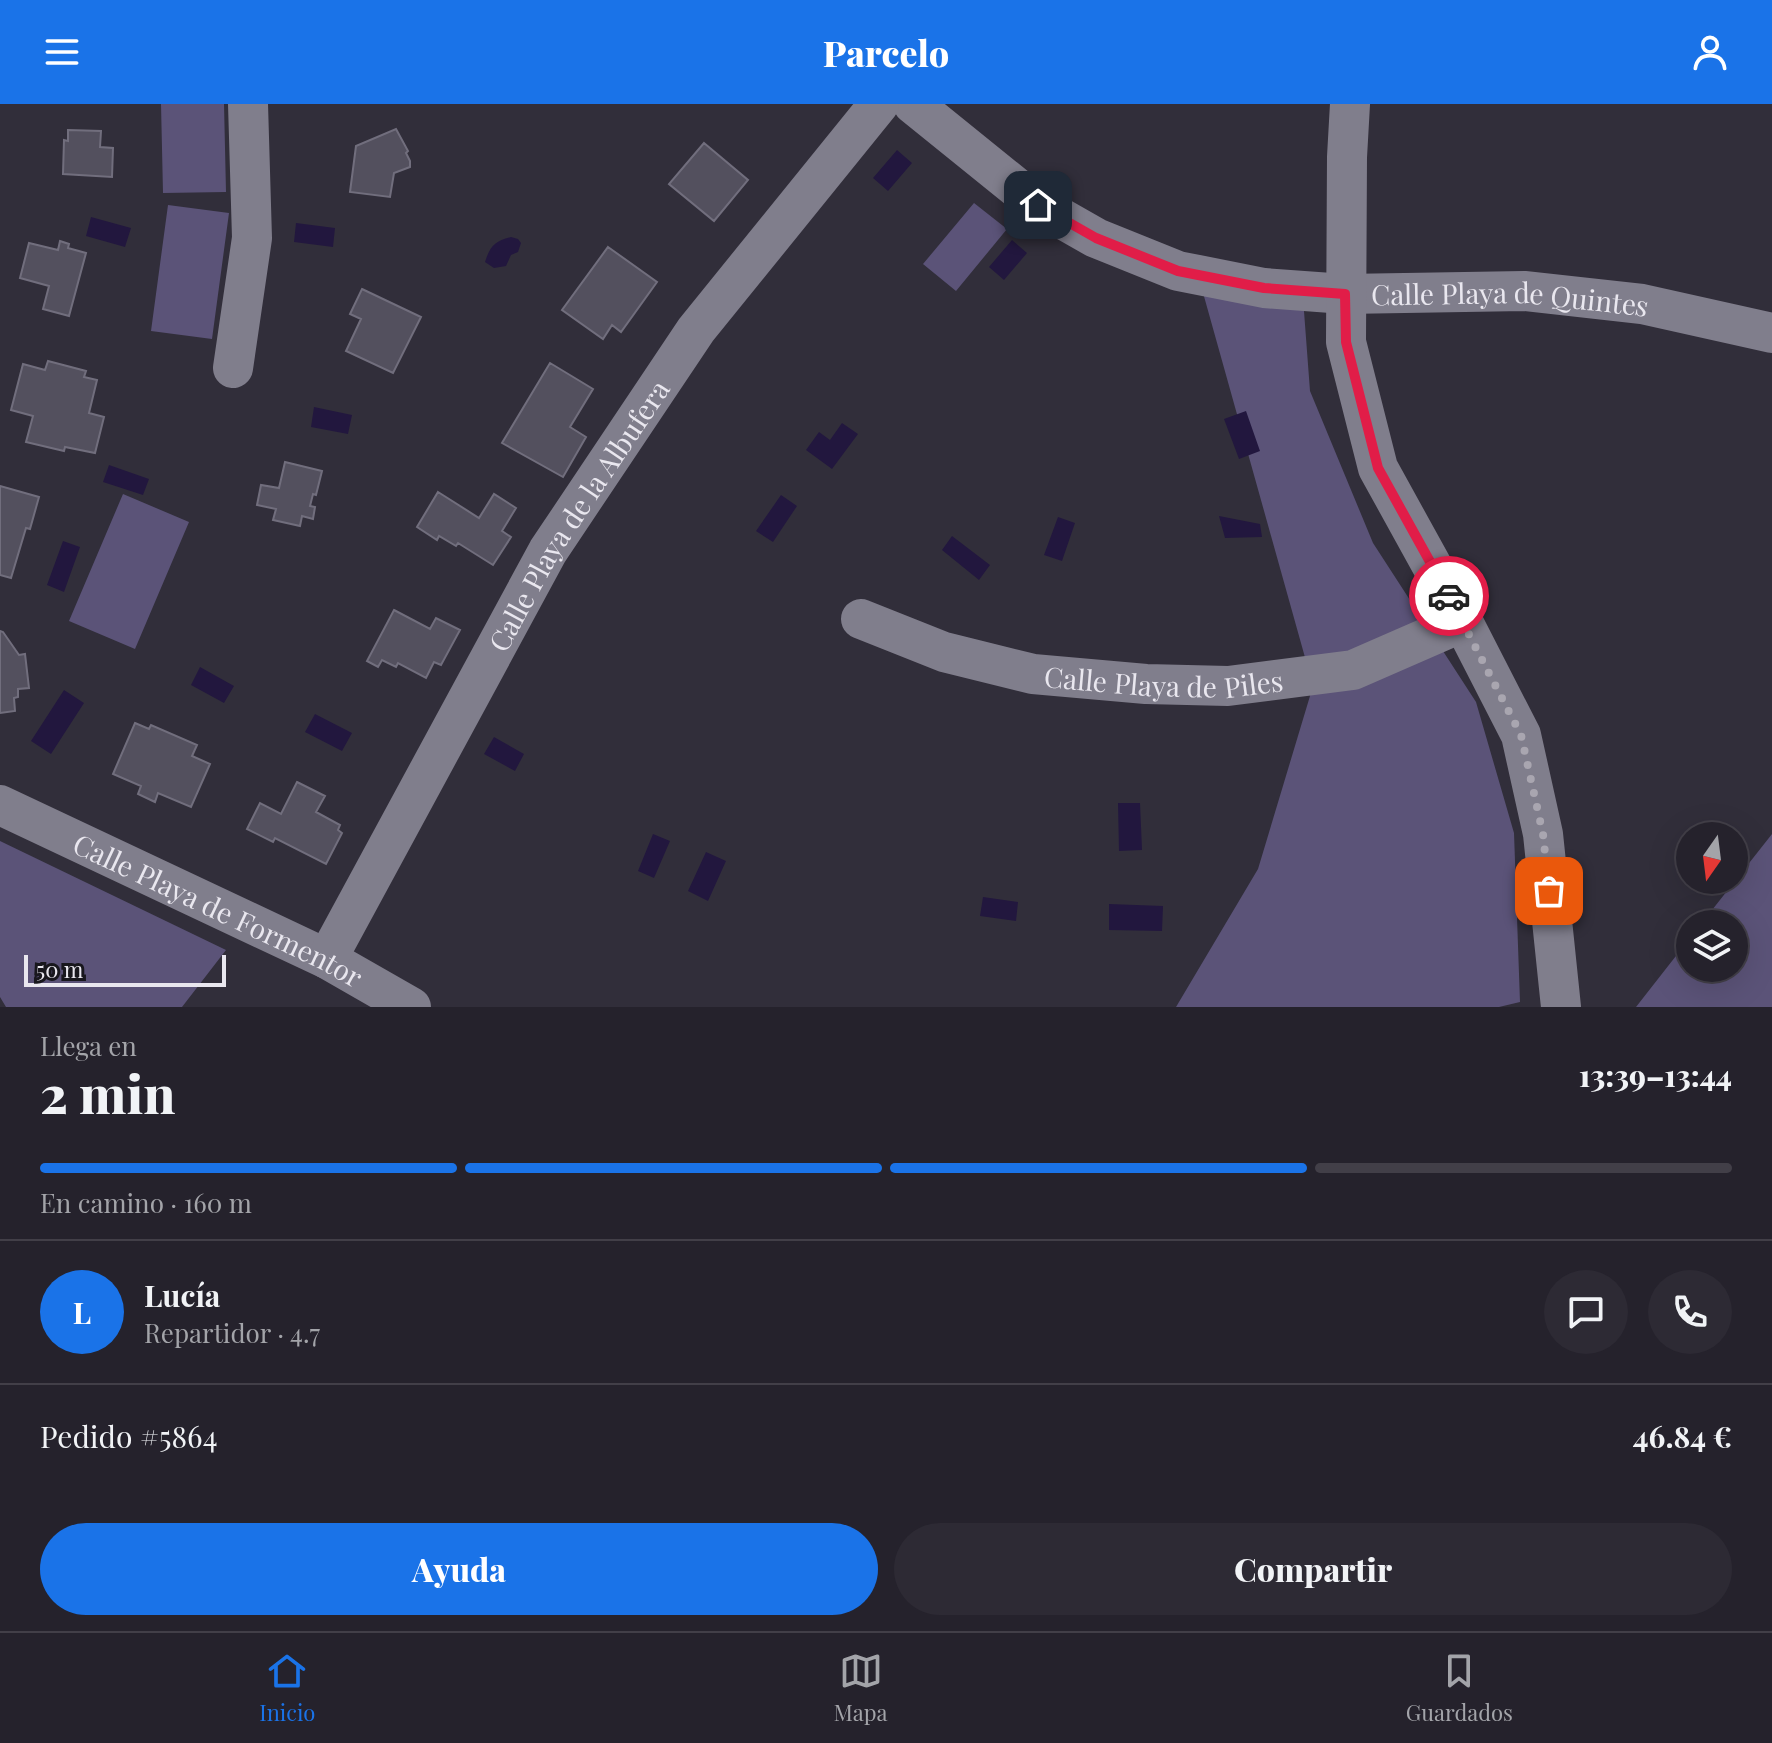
<!DOCTYPE html>
<html lang="es">
<meta charset="utf-8">
<style>
:root{--surface:#25222c;--page:#2d2a34;--text:#f1f3f6;--muted:#a3a4a9;--line:#423f48;--accent:#1a73e8}
body{margin:0;font-family:"Playfair Display",serif;background:var(--page);color:var(--text);height:100vh;display:flex;flex-direction:column;font-size:30px;white-space:nowrap}
*{box-sizing:border-box;margin:0}
p{font-size:26px;color:var(--muted)}
.icon{flex:none;width:44px;height:44px;fill:none;stroke:currentColor;stroke-width:2;stroke-linecap:round;stroke-linejoin:round}
.map{position:relative;height:903px;overflow:hidden}
.side{display:flex;flex-direction:column;background:var(--surface);flex:1}
.side>*{flex:none}
.needle{width:52px;rotate:194deg}
.tools{position:absolute;left:1676px;top:718px;display:grid;gap:16px}
.tools a{display:grid;place-items:center;width:72px;height:72px;border-radius:50%;background:var(--surface);box-shadow:0 8px 32px #0002,0 0 0 2px var(--line);font-size:40px}
.scale{position:absolute;left:24px;bottom:20px;width:202px;box-sizing:border-box;padding-left:8px;border:4px solid #e9e7ef;border-top:0;font-size:22px;line-height:28px;white-space:nowrap;color:#e9e7ef;-webkit-text-stroke:6px #18171d;paint-order:stroke}
.pin{position:absolute;display:grid;place-items:center;width:68px;height:68px;color:#fff;margin:-34px;border-radius:16px;box-shadow:0 4px 12px #0006}
.courier{position:absolute;display:grid;place-items:center;width:80px;height:80px;margin:-40px;border:6px solid #e11d48;border-radius:50%;background:#fff;color:#222;box-shadow:0 2px 10px #0007}
.head em{font-style:normal;font-weight:800}
.head div{display:flex;flex-direction:column-reverse}
.head{display:flex;align-items:center;justify-content:space-between;height:136px;padding:0 40px}
h1{font-size:52px;font-weight:800;line-height:60px}
.bar{display:grid;grid-template-columns:repeat(4,1fr);gap:12px 8px;align-content:center;height:96px;padding:0 40px}
.bar i{height:10px;border-radius:6px;background:var(--line)}
.bar .selected{background:var(--accent)}
.bar p{grid-column:span 4}
.line{display:flex;align-items:center;gap:20px;padding:0 40px;border-top:2px solid var(--line)}
.line div{flex:1}
.round{display:grid;place-items:center;flex:none;width:84px;height:84px;border-radius:42px;background:var(--page)}
.action{display:flex;gap:16px;margin-top:auto;padding:16px 40px}
.action a{flex:1;height:92px;border-radius:48px;background:var(--accent);color:#fff;font-size:32px;font-weight:800;line-height:92px;text-align:center}
.action a+a{background:var(--page);color:var(--text)}
header{display:flex;justify-content:space-between;align-items:center;height:104px;padding:0 40px;background:var(--accent);color:#fff;font-size:36px;font-weight:800}
.dock{display:flex;justify-content:space-around;align-items:center;height:112px;border-top:2px solid var(--line);background:var(--surface);font-size:22px;color:var(--muted)}
.dock a{display:grid;justify-items:center;gap:4px}
.dock .selected{color:var(--accent)}
.map>svg:first-child{display:block}
</style>
<header><svg class="icon" aria-label="menu" viewBox="0 0 24 24"><path d="M4 6h16M4 12h16M4 18h16"/></svg>Parcelo<svg class="icon" aria-label="person" viewBox="0 0 24 24"><circle cx="12" cy="8" r="4"/><path d="M4 21q1-7 8-7t8 7"/></svg></header>
<div class="map">
<svg width="1772" height="903" viewBox="0 0 1772 903">
<rect width="100%" height="100%" fill="#312e3a"/>
<path fill="#5b5378" d="M161,0h63l2,88 -63,1z
M974,99l33,26 -51,62 -33,-27z
M168,101l61,8 -17,126 -61,-8z
M1200,178l103,16 7,93 63,152 103,159 38,131 6,169 -21,5h-323l82,-138 55,-183z
M123,390l66,28 -54,127 -66,-28z
M1772,730v173h-136l54,-69v30h44v-44h-33z
M0,737l226,109 -44,57h-176l-6,-10z"/>
<path fill="#22173e" d="M897,46l15,13 -24,28 -15,-13z
M91,113l40,11 -6,19 -39,-11z
M296,119l39,5 -2,19 -39,-5z
M511,133l7,2 3,4 -3,9 -7,3 -5,11 -12,2 -9,-6c5,-16 10,-21 26,-25z
M1012,136l15,13 -23,27 -15,-13z
M314,303l38,8 -4,19 -37,-7z
M1246,307l14,40 -21,8 -15,-40z
M842,319l16,11 -26,35 -26,-19 13,-18 11,8z
M109,361l40,14 -6,16 -40,-13z
M781,391l16,11 -24,36 -17,-11z
M1219,412l41,8 2,13 -37,1z
M1058,413l17,6 -13,38 -18,-6z
M952,432l38,29 -11,15 -37,-30z
M63,437l17,6 -16,45 -17,-7z
M200,563l34,19 -10,17 -33,-18z
M64,586l20,13 -33,51 -20,-13z
M315,610l37,19 -10,18 -37,-19z
M494,633l30,17 -9,17 -31,-17z
M1118,699h22l2,47 -23,1z
M653,730l17,7 -16,37 -16,-7z
M706,748l20,9 -18,40 -20,-10z
M983,793l35,5 -2,19 -36,-5z
M1109,800l54,2 -1,25 -53,-1z"/>
<path fill="#53505e" stroke="#716e7d" stroke-width="2" d="M396,25l12,22 -2,2 4,8v6l-16,6 -4,24 -40,-5 6,-46z
M68,26l33,1 -1,16 13,1 -1,29 -49,-3 1,-34 4,1z
M704,39l44,37 -34,41 -45,-37z
M60,137l9,3 -1,4 18,5 -17,63 -26,-7 6,-23 -29,-8 9,-35 29,7z
M608,143l49,35 -36,50 -9,-7 -9,14 -41,-29z
M362,185l59,28 -28,56 -47,-22 15,-32 -11,-5z
M48,257l38,10 -2,6 13,3 -8,33 15,4 -9,36 -30,-6 -1,4 -38,-9 7,-26 -22,-6 12,-46 22,6z
M550,259l43,26 -23,38 16,10 -23,40 -61,-34z
M285,358l37,9 -6,24 -3,-1 -3,12 5,1 -2,12 -11,-3 -2,10 -27,-6 3,-11 -19,-4 4,-20 18,3z
M0,382l39,11 -9,32 -4,-1 -15,50 -11,-3z
M438,388l41,26 15,-24 22,14 -14,23 9,6 -18,28 -35,-22 -2,3 -17,-10 -2,4 -20,-13z
M394,506l36,19 6,-11 24,12 -19,35 -7,-3 -8,16 -28,-15 -2,4 -14,-7 -4,7 -11,-6z
M0,527l3,1 16,23 6,-1 4,34 -11,1v8l-4,1 1,13 -15,2z
M135,619l14,6 2,-4 46,20 -5,11 18,8 -19,43 -33,-14 -3,9 -17,-8 3,-8 -28,-12z
M297,678l28,14 -9,16 24,13 -2,5 4,3 -16,31 -51,-26 -2,4 -26,-13 13,-26 21,11z"/>
<g fill="none" stroke-linecap="round" stroke-linejoin="round">
<g stroke="#807e8c" stroke-width="40">
<path id="s1" d="M913,0l125,101 58,33 82,33 86,17 81,6 179,-3 118,13 130,29"/>
<path d="M1350,0l-3,53 -1,185 32,126 85,154 58,113 22,99 18,173"/>
<path d="M233,264l19,-130 -4,-134"/>
<path id="s2" d="M861,515l83,33 89,22 113,10 82,2 125,-16 110,-48"/>
<path id="s3" d="M0,701l327,154 84,48"/>
<path id="s4" d="M327,855l221,-408 148,-221 183,-226"/>
</g>
</g>
<g fill="none" stroke-linecap="round" stroke-linejoin="round">
<path stroke="#a9a6b0" stroke-width="8" stroke-dasharray="0 14.4" d="M1449,492l72,139 22,99 6,57"/>
<path stroke="#e11d48" stroke-width="10" d="M1038,101l58,33 82,33 86,17 81,6 1,48 32,126 71,128"/>
</g>
<g text-anchor="middle" dominant-baseline="central" stroke-width="6" stroke-linejoin="round" paint-order="stroke">
<g font-size="28" fill="#e9e7ef" stroke="#18171d">
<text stroke="none"><textPath href="#s1" startOffset="650">Calle Playa de Quintes</textPath></text>
<text stroke="none"><textPath href="#s4" startOffset="510">Calle Playa de la Albufera</textPath></text>
<text stroke="none"><textPath href="#s2" startOffset="312">Calle Playa de Piles</textPath></text>
<text stroke="none"><textPath href="#s3" startOffset="242">Calle Playa de Formentor</textPath></text>
</g>
</g>
</svg>
<div class="tools">
<a><svg class="needle" viewBox="-14 -14 28 28"><path d="M0-13l5 13h-10z" fill="#e53935"/><path d="M0 13l5-13h-10z" fill="#a3a4a9"/></svg></a>
<a><svg class="icon" aria-label="layers" viewBox="0 0 24 24"><path d="M12 4l9 5-9 5-9-5zM3 14l9 5 9-5"/></svg></a>
</div>
<div class="scale">50 m</div>
<div class="pin" style="left:1549px;top:787px;background:#ea580c"><svg class="icon" aria-label="bag" viewBox="0 0 24 24"><path d="M5 8h14l-1 12H6zM9 8a3 3 0 0 1 6 0"/></svg></div>
<div class="pin" style="left:1038px;top:101px;background:#1f2937"><svg class="icon" aria-label="home" viewBox="0 0 24 24"><path d="M3 11l9-7 9 7M6 9v11h12V9"/></svg></div>
<div class="courier" style="left:1449px;top:492px"><svg class="icon" aria-label="car" viewBox="0 0 24 24"><path d="M5 17H2v-5l4-1 3-4h7l3 4 3 1v5h-3M9 17h6M6 11h13"/><circle cx="7" cy="17" r="2"/><circle cx="17" cy="17" r="2"/></svg></div>
</div>
<section class="side">
<div class="head"><div><h1>2 min</h1><p>Llega en</p></div><em>13:39–13:44</em></div>
<div class="bar"><i class="selected"></i><i class="selected"></i><i class="selected"></i><i></i><p>En camino · 160 m</p></div>
<div class="line" style="height:144px"><b class="round" style="background:var(--accent);color:#fff">L</b><div><b>Lucía</b><p>Repartidor · 4.7</p></div><a class="round"><svg class="icon" aria-label="chat" viewBox="0 0 24 24"><path d="M4 5h16v11H9l-5 4z"/></svg></a><a class="round"><svg class="icon" aria-label="phone" viewBox="0 0 24 24"><path d="M5 4h4l2 5-3 2q2 4 5 5l2-3 5 2v4C11 20 4 13 5 4z"/></svg></a></div>
<div class="line" style="height:104px"><div>Pedido #5864</div><b>46.84 €</b></div>
<div class="action"><a>Ayuda</a><a>Compartir</a></div>
</section>
<nav class="dock">
<a class="selected"><svg class="icon" aria-label="home" viewBox="0 0 24 24"><path d="M3 11l9-7 9 7M6 9v11h12V9"/></svg>Inicio</a>
<a><svg class="icon" aria-label="map" viewBox="0 0 24 24"><path d="M3 6l6-2 6 2 6-2v14l-6 2-6-2-6 2zM9 4v14M15 6v14"/></svg>Mapa</a>
<a><svg class="icon" aria-label="saved" viewBox="0 0 24 24"><path d="M7 4h10v16l-5-4-5 4z"/></svg>Guardados</a>
</nav>
